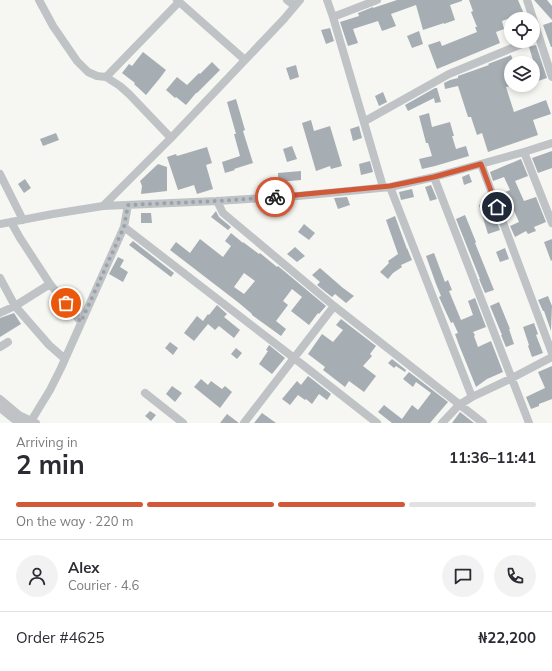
<!DOCTYPE html>
<meta charset="utf-8">
<style>
:root{--surface:#fff;--page:#f2f2f3;--text:#2b2b33;--muted:#7c7c81;--line:#e1e1e2;--accent:#d15937}
body{margin:0;font-family:Mulish,sans-serif;background:var(--page);color:var(--text);height:100vh;display:flex;flex-direction:column;font-size:15px;white-space:nowrap}
*{box-sizing:border-box;margin:0}
p{font-size:13px;color:var(--muted)}
.icon{flex:none;width:22px;height:22px;fill:none;stroke:currentColor;stroke-width:2;stroke-linecap:round;stroke-linejoin:round}
.map{position:relative;height:423px;overflow:hidden}
.drawer{display:flex;flex-direction:column;background:var(--surface);flex:1}
.drawer>*{flex:none}
.tools{position:absolute;left:504px;top:12px;display:grid;gap:8px}
.tools a{display:grid;place-items:center;width:36px;height:36px;border-radius:50%;background:var(--surface);box-shadow:0 2px 6px #0003;font-size:20px}
.pin{position:absolute;display:grid;place-items:center;width:34px;height:34px;color:#fff;margin:-17px;border:2px solid #fff;border-radius:50%;box-shadow:0 1px 4px #0007}
.courier{position:absolute;display:grid;place-items:center;width:40px;height:40px;margin:-20px;border:3px solid #d15937;border-radius:50%;background:#fff;color:#222;box-shadow:0 1px 5px #0007}
.summary em{font-style:normal;font-weight:700}
.summary div{display:flex;flex-direction:column-reverse}
.summary{display:flex;align-items:center;justify-content:space-between;height:68px;padding:0 16px}
h1{font-size:26px;font-weight:700;line-height:30px}
.bar{display:grid;grid-template-columns:repeat(4,1fr);gap:6px 4px;align-content:center;height:48px;padding:0 16px}
.bar i{height:5px;border-radius:3px;background:var(--line)}
.bar .active{background:var(--accent)}
.bar p{grid-column:span 4}
.line{display:flex;align-items:center;gap:10px;padding:0 16px;border-top:1px solid var(--line)}
.line div{flex:1}
.round{display:grid;place-items:center;flex:none;width:42px;height:42px;border-radius:21px;background:var(--page)}
.map>svg:first-child{display:block}
</style>
<div class="map">
<svg width="552" height="423" viewBox="0 0 552 423">
<rect width="100%" height="100%" fill="#f6f6f3"/>
<path fill="#a7aeb3" fill-rule="evenodd" d="M397,0h65v1l-12,4 5,15 -11,4v-1l-21,7 -7,-25 -25,9 5,12 -14,5 -4,-10 -25,8 5,14 -10,3 -8,-24 19,-6 -1,-3 15,-6v1z
M469,0h49l6,14 1,-1 2,6h-16l4,-3 -13,5 2,8 -8,3 4,11 -63,26 -9,-24 12,-4 2,5 35,-14 -2,-5h2l-6,-15 2,-1z
M534,0h13l5,6v14z
M552,22v25h-1l-8,-22z
M330,28l4,13 -8,3 -5,-14z
M419,31l4,13 -11,4 -5,-12z
M536,45l11,33 -12,4 -2,-5v-17l-4,-13z
M143,52l23,18 -6,8 -14,17 -12,-11 1,-1 -13,-10 7,-9 3,2z
M511,55l3,8h-3v23l-5,1 8,25 32,-12 5,14 -18,6 5,15 -50,17 -6,-19 -5,2 -6,-18h-3l-10,-31 -13,3 -1,-6 6,-3 8,-2v-2l31,-11 -1,-1z
M212,62l8,8 -23,23h-1l-10,12 -10,-8 -1,1 -9,-8 11,-13 10,8 12,-12 1,1z
M296,65l3,12 -9,3 -4,-12z
M435,88h2l4,14 -6,1 -1,-5 -26,13 -3,-6z
M383,92l4,10 -8,4 -4,-10z
M236,99l9,31 -2,1 10,32 -19,6 1,1 -10,3 -3,-11 18,-6 -6,-22h2l-9,-32z
M429,113l3,14 18,-5 4,14h-2l4,13 10,-3 3,10 -34,10 -13,3 -3,-10 13,-3 -4,-13h-2l-7,-27z
M311,120l3,11 16,-5 12,40 -11,3 -1,-3 -14,5 -14,-48z
M359,126l3,12 -9,3 -3,-12z
M56,133l3,7 -16,6 -3,-7z
M292,146l5,13 -10,3 -4,-13z
M207,147l5,16 -6,2 7,24 -16,5 -3,-9 -16,5 -11,-33 9,-3 1,2z
M552,151v17l-14,5 -6,-15z
M521,159l7,17 -13,5 9,20 12,-4 10,25 -12,5 2,4 -8,3 -2,-3 -11,6 -5,-11 9,-4 -9,-20 -8,3 -4,-10 12,-5 -6,-13 -11,4 -3,-9z
M370,161l3,11 -12,3 -2,-11z
M158,164l9,3v24l-26,3 1,-8 -2,-5z
M301,171v9l-23,2v-9z
M469,174l3,8 -8,3 -2,-8z
M25,179l6,9 -7,5 -6,-9z
M431,185l6,14 -7,2 -5,-14z
M412,189l2,8 -13,3 -2,-8z
M347,197l3,8 -12,4 -4,-11z
M489,201l3,8 -2,1 4,10h2l4,10 -12,4 -9,-29z
M216,211l3,6 12,10 -3,3 -17,-13z
M141,213h10l1,10h-11z
M465,215l11,27 -1,1 19,47 -9,3 -6,-14h1l-24,-60z
M395,216l12,33v-1l5,12 -11,5 1,2 -9,6 -5,6 -8,-7 9,-9 -1,-2 10,-7 -12,-34z
M304,224l11,9 -6,7 -11,-8z
M231,233l12,10v-1l16,12 1,-1 17,14 1,-1 48,40 -7,8 -1,-1 -9,12 -18,-14 11,-14 -10,-8 -9,12 5,4 -12,16 10,8 -5,7 -29,-21v-1l-13,-11 -69,-53 6,-8 14,11 10,-14 23,18 8,-11 -6,-5zM244,273l11,8 -11,13 -10,-7z
M552,239v21l-1,1 -7,-19z
M133,241l41,32 -3,4 -42,-32z
M295,247l10,9 -8,6 -10,-8z
M505,248l4,11 -9,3 -4,-10z
M434,253l11,29 3,-2 4,10 -3,1 12,29 12,-5 -5,-14 7,-3 11,29 -13,5 2,3 -1,1 4,11 13,-6 12,31 -16,7 -11,8 -17,-42 -4,-11 3,-1 -5,-11 -2,1 -7,-15 -5,-11 2,-1 -5,-12 -10,-28z
M118,257l6,3 -4,7 8,5 -5,10 -14,-8z
M320,268l23,20 11,8 -8,7 -11,-9 -3,3 -15,-12 3,-3 -8,-7z
M548,296l4,10 -1,25 -7,-20h-1l-5,-11z
M499,302l11,27h-1l5,15 -8,3 -5,-12h1l-12,-29z
M217,305l10,9 -3,3 16,13 -6,8 -15,-12 -4,4 -7,-6 -14,17 -10,-8 13,-17 6,5 5,-7 1,1z
M14,313l7,11 -21,13v-19z
M341,319l35,27 -6,8 2,2 -9,10 13,10 -12,16 -15,-11 -4,6 -22,-17 2,-3 -17,-13 14,-20 11,8 10,-12 -7,-5z
M534,323l4,11 -2,1 7,18 -11,4 -4,-11 1,-1 -6,-18z
M170,342l8,6 -5,7 -8,-7z
M269,345l16,13 -13,16 -13,-10 9,-13 -2,-1z
M236,348l6,5 -5,6 -6,-5z
M392,359l14,11 -1,2 -9,-6 -2,2 -6,-5z
M552,366v33l-13,5v2l-8,3 -5,-12 19,-9 -7,-16z
M409,372l39,30 -18,21h-38l-14,-11 6,-7 18,14 10,-14 6,5 13,-17 -15,-11 -3,5 -10,-8z
M308,376l23,18 -4,6 -8,-6 -7,10 -6,-5 -1,1 -7,-5 -8,10 -8,-6 15,-18 4,4z
M201,379l7,6 3,-4 11,8 3,-3 7,6 -12,16 -26,-21z
M172,386l10,7 -7,9 -9,-8z
M150,411l6,4 -5,6 -6,-5z
M460,412l14,11h-22z
M262,413l14,10h-22z
M227,414l12,9h-19z"/>
<g fill="none" stroke-linecap="round" stroke-linejoin="round">
<path stroke="#bfc3c6" stroke-width="8" d="M39,0l14,26 24,35 11,11 9,4 9,1 14,9 9,8 42,44
M177,0l68,60
M287,0l8,6
M327,0l6,17 50,170
M527,0l25,77
M333,17l44,-17
M106,77l73,-75
M365,121l84,-47 80,-33
M524,152l28,71
M481,164l71,189
M0,174l23,46
M434,177l95,246
M390,187l82,210
M217,201l6,12 111,93 149,117
M103,206l68,-68 113,-119 16,-19
M11,222l9,16 30,46
M0,224l53,-10 50,-8 114,-5 81,-5 92,-9 44,-10 90,-25 28,-9
M124,227l170,131 83,65
M0,278l15,28 34,39 16,14
M0,313l15,-7 35,-22 31,38
M0,347l8,-5
M145,393l38,30
M0,399l19,16 17,8
M0,408l14,11 8,4
M31,421l19,-31 11,-22 63,-141 4,-22
M244,423l90,-117
M442,423l17,-18 13,-8 40,-19 40,-21"/>
</g>
<g fill="none" stroke-linecap="round" stroke-linejoin="round">
<path stroke="#9aa3a9" stroke-width="4" stroke-dasharray="0 7.2" d="M66,303l15,19 43,-95 4,-22 89,-4 58,-4"/>
<path stroke="#d15937" stroke-width="5" d="M275,197l115,-11 44,-9 47,-13 16,43"/>
</g>
</svg>
<div class="tools">
<a><svg class="icon" aria-label="locate" viewBox="0 0 24 24"><circle cx="12" cy="12" r="6"/><path d="M12 2v4M12 18v4M2 12h4M18 12h4"/></svg></a>
<a><svg class="icon" aria-label="layers" viewBox="0 0 24 24"><path d="M12 4l9 5-9 5-9-5zM3 14l9 5 9-5"/></svg></a>
</div>
<div class="pin" style="left:66px;top:303px;background:#ea580c"><svg class="icon" aria-label="bag" viewBox="0 0 24 24"><path d="M5 8h14l-1 12H6zM9 8a3 3 0 0 1 6 0"/></svg></div>
<div class="pin" style="left:497px;top:207px;background:#1f2937"><svg class="icon" aria-label="home" viewBox="0 0 24 24"><path d="M3 11l9-7 9 7M6 9v11h12V9"/></svg></div>
<div class="courier" style="left:275px;top:197px"><svg class="icon" aria-label="bike" viewBox="0 0 24 24"><circle cx="6" cy="16" r="4"/><circle cx="18" cy="16" r="4"/><path d="M6 16l4-8h5l3 8M10 8l3 8H6M13 5h3"/></svg></div>
</div>
<section class="drawer">
<div class="summary"><div><h1>2 min</h1><p>Arriving in</p></div><em>11:36–11:41</em></div>
<div class="bar"><i class="active"></i><i class="active"></i><i class="active"></i><i></i><p>On the way · 220 m</p></div>
<div class="line" style="height:72px"><a class="round"><svg class="icon" aria-label="person" viewBox="0 0 24 24"><circle cx="12" cy="8" r="4"/><path d="M4 21q1-7 8-7t8 7"/></svg></a><div><b>Alex</b><p>Courier · 4.6</p></div><a class="round"><svg class="icon" aria-label="chat" viewBox="0 0 24 24"><path d="M4 5h16v11H9l-5 4z"/></svg></a><a class="round"><svg class="icon" aria-label="phone" viewBox="0 0 24 24"><path d="M5 4h4l2 5-3 2q2 4 5 5l2-3 5 2v4C11 20 4 13 5 4z"/></svg></a></div>
<div class="line" style="height:52px"><div>Order #4625</div><b>₦22,200</b></div>
</section>
